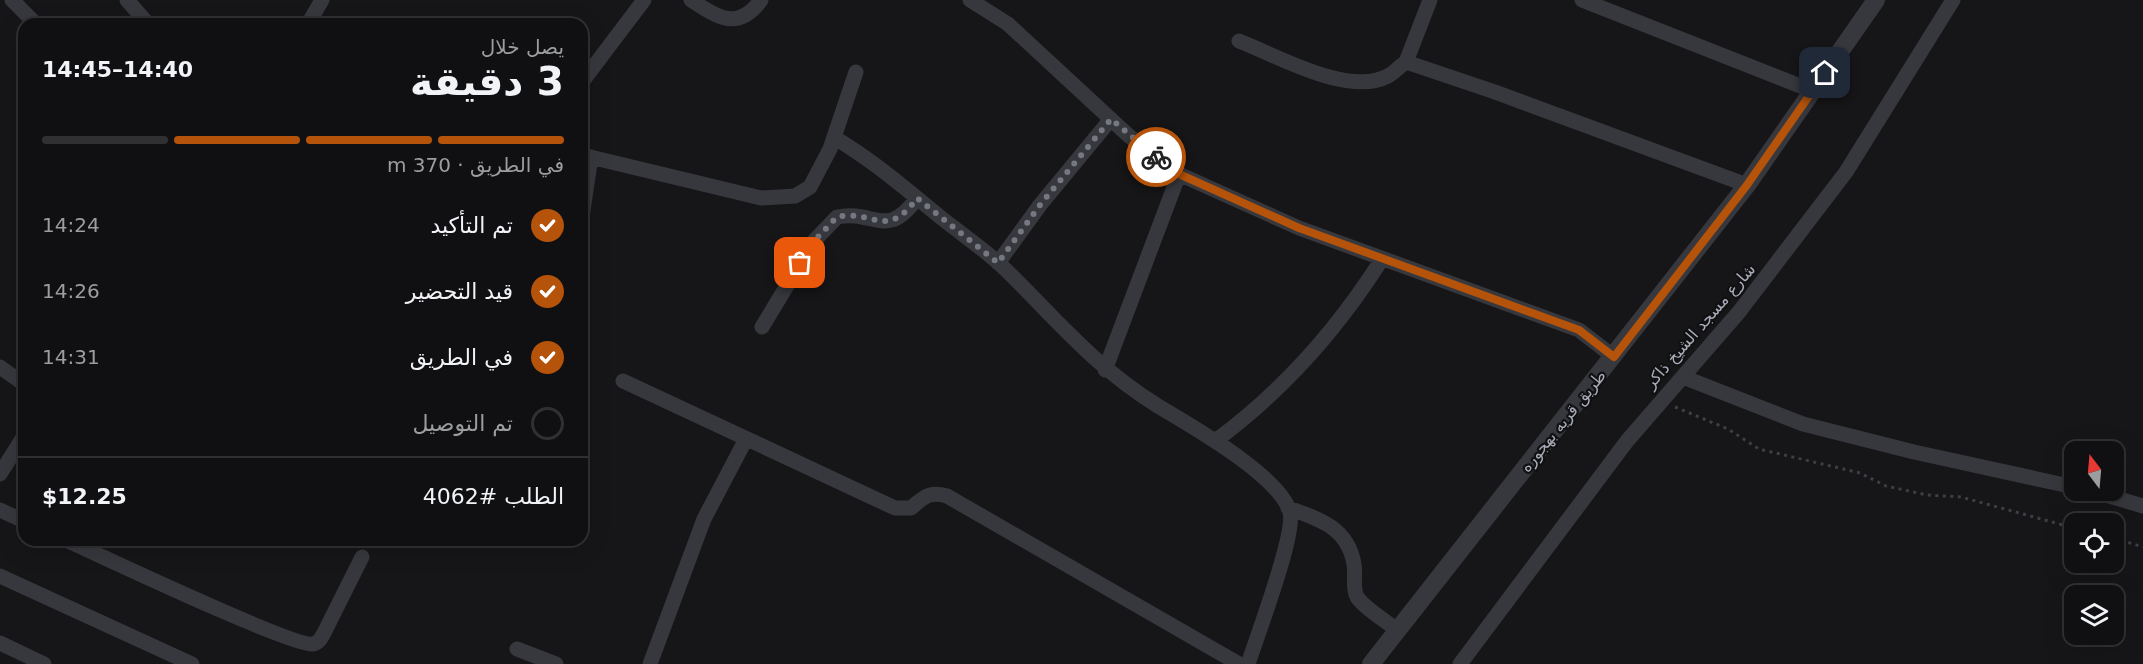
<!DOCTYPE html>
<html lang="ar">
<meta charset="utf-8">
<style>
:root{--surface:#101012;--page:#1e1e20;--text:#f1f3f6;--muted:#9c9d9f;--line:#303032;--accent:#b45309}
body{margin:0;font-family:"DejaVu Sans",Cairo,sans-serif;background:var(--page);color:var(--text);direction:rtl;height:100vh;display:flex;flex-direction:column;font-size:22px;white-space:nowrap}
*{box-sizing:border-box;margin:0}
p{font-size:20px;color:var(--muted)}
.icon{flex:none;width:33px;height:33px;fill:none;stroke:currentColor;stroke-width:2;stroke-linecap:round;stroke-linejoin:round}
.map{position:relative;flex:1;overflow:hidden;direction:ltr}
.sheet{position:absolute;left:18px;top:18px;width:570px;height:528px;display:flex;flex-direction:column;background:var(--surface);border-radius:18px;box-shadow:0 6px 24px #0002,0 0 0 2px var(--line);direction:rtl}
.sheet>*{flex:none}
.needle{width:39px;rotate:344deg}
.controls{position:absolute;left:2064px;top:441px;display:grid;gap:12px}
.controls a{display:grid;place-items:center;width:60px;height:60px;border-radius:12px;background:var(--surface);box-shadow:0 6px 24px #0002,0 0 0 2px var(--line);font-size:30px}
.pin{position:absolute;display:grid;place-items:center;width:51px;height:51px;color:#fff;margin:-26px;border-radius:12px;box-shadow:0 3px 9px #0006}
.courier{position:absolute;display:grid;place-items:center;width:60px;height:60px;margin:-30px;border:4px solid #b45309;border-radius:50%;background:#fff;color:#222;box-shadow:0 2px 8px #0007}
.head em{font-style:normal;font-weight:700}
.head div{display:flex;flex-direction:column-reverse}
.head{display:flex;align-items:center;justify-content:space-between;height:102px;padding:0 24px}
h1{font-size:39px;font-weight:700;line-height:45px}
.bar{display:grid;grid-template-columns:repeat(4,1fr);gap:9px 6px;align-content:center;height:72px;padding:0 24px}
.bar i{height:8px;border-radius:4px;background:var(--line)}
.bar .active{background:var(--accent)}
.bar p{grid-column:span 4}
.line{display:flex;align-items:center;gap:15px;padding:0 24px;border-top:2px solid var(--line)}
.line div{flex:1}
ol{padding:0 24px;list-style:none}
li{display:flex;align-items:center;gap:18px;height:66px}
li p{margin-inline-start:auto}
li .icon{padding:6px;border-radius:50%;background:var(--accent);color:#fff;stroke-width:4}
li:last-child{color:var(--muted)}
li i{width:33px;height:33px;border:3px solid var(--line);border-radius:50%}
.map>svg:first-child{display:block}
</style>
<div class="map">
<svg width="2143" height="664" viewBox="0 0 2143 664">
<rect width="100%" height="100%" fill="#161618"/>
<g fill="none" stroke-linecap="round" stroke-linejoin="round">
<path stroke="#3d3f44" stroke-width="3" stroke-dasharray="3 4.5" stroke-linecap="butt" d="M1675,407l53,22 31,20 101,24 26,13 41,9 34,2 113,31
M2114,538l29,9"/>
<path stroke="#37383d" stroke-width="15" d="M12,0l24,24
M127,0l21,24
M691,0c26,17 47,32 70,0
M970,0l38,24 121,112 50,38 120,54 280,102 35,27
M1582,0l231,91
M308,24l14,-24
M1239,41c39,15 109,56 149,35 6,-3 12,-10 18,-14l89,30 252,93
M1406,62l24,-62
M582,82l62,-82
M835,138c40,24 68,49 104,78 22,18 47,34 67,54 52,51 89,97 152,136 33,20 121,69 132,106 6,22 -33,124 -42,152
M582,155l179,43 34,-2 15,-9 20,-38 26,-77
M582,217l9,-60
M998,263l42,-58 71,-86
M762,327l52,-86 23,-24c38,-8 49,24 80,-19
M0,367l24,17
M1105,370l74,-196
M1683,377l120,47 111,28 160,35
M623,381l272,127h16c13,-11 18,-17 36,-12l292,168
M1215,441c68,-50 122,-111 167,-182
M0,474l24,-38
M2089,490l54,16
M1288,508c32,11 60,20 66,56 2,11 -2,23 3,33 8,12 28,23 40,33
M0,510l24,11
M66,540c33,15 227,107 247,104 6,-1 9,-7 12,-13l37,-74
M0,576l192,88
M0,643l44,21
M517,649l39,15
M650,664l54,-145 42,-80
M1460,664l167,-223 112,-129 107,-140 107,-172"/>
<path stroke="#37383d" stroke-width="18" d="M1371,664l376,-479 129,-185"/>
</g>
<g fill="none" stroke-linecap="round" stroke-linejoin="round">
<path stroke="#757880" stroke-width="6" stroke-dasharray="0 10.8" d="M800,263l14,-22 23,-24c38,-8 49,24 80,-19l81,65 42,-58 71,-86 45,38"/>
<path stroke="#b45309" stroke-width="8" d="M1156,157l23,17 120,54 280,102 35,27 133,-172 78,-112"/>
</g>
<g text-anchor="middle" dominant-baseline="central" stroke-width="4.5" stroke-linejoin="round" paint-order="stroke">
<g font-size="16" fill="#a8adb8" stroke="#111113">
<text transform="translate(1700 326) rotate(-49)">شارع مسجد الشيخ ذاكر</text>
<text transform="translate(1563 421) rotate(-51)">طريق قريه بهجوره</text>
</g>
</g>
</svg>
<div class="controls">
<a><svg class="needle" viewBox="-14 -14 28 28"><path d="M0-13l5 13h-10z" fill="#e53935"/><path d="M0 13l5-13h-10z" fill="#9c9d9f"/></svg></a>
<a><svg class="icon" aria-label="locate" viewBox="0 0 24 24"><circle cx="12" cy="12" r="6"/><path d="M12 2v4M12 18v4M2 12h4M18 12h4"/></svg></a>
<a><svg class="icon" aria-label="layers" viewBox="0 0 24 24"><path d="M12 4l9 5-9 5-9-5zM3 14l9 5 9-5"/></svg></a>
</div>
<div class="pin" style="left:800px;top:263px;background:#ea580c"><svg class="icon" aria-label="bag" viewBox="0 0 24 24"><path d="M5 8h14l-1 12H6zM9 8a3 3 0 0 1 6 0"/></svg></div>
<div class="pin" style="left:1825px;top:73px;background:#1f2937"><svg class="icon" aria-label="home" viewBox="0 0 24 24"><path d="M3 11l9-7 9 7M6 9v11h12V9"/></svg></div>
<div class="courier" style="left:1156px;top:157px"><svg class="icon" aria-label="bike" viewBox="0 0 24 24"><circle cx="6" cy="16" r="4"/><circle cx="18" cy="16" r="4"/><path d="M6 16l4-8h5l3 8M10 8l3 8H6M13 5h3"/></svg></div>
<section class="sheet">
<div class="head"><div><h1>3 دقيقة</h1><p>يصل خلال</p></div><em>14:40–14:45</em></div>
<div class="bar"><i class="active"></i><i class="active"></i><i class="active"></i><i></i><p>في الطريق · 370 m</p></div>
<ol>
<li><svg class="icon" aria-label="check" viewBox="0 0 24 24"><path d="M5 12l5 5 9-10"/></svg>تم التأكيد<p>14:24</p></li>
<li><svg class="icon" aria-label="check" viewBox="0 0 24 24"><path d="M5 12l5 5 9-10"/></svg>قيد التحضير<p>14:26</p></li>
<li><svg class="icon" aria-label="check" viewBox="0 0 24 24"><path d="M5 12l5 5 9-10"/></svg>في الطريق<p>14:31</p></li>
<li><i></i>تم التوصيل</li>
</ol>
<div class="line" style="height:78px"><div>الطلب #4062</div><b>$12.25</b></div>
</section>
</div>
